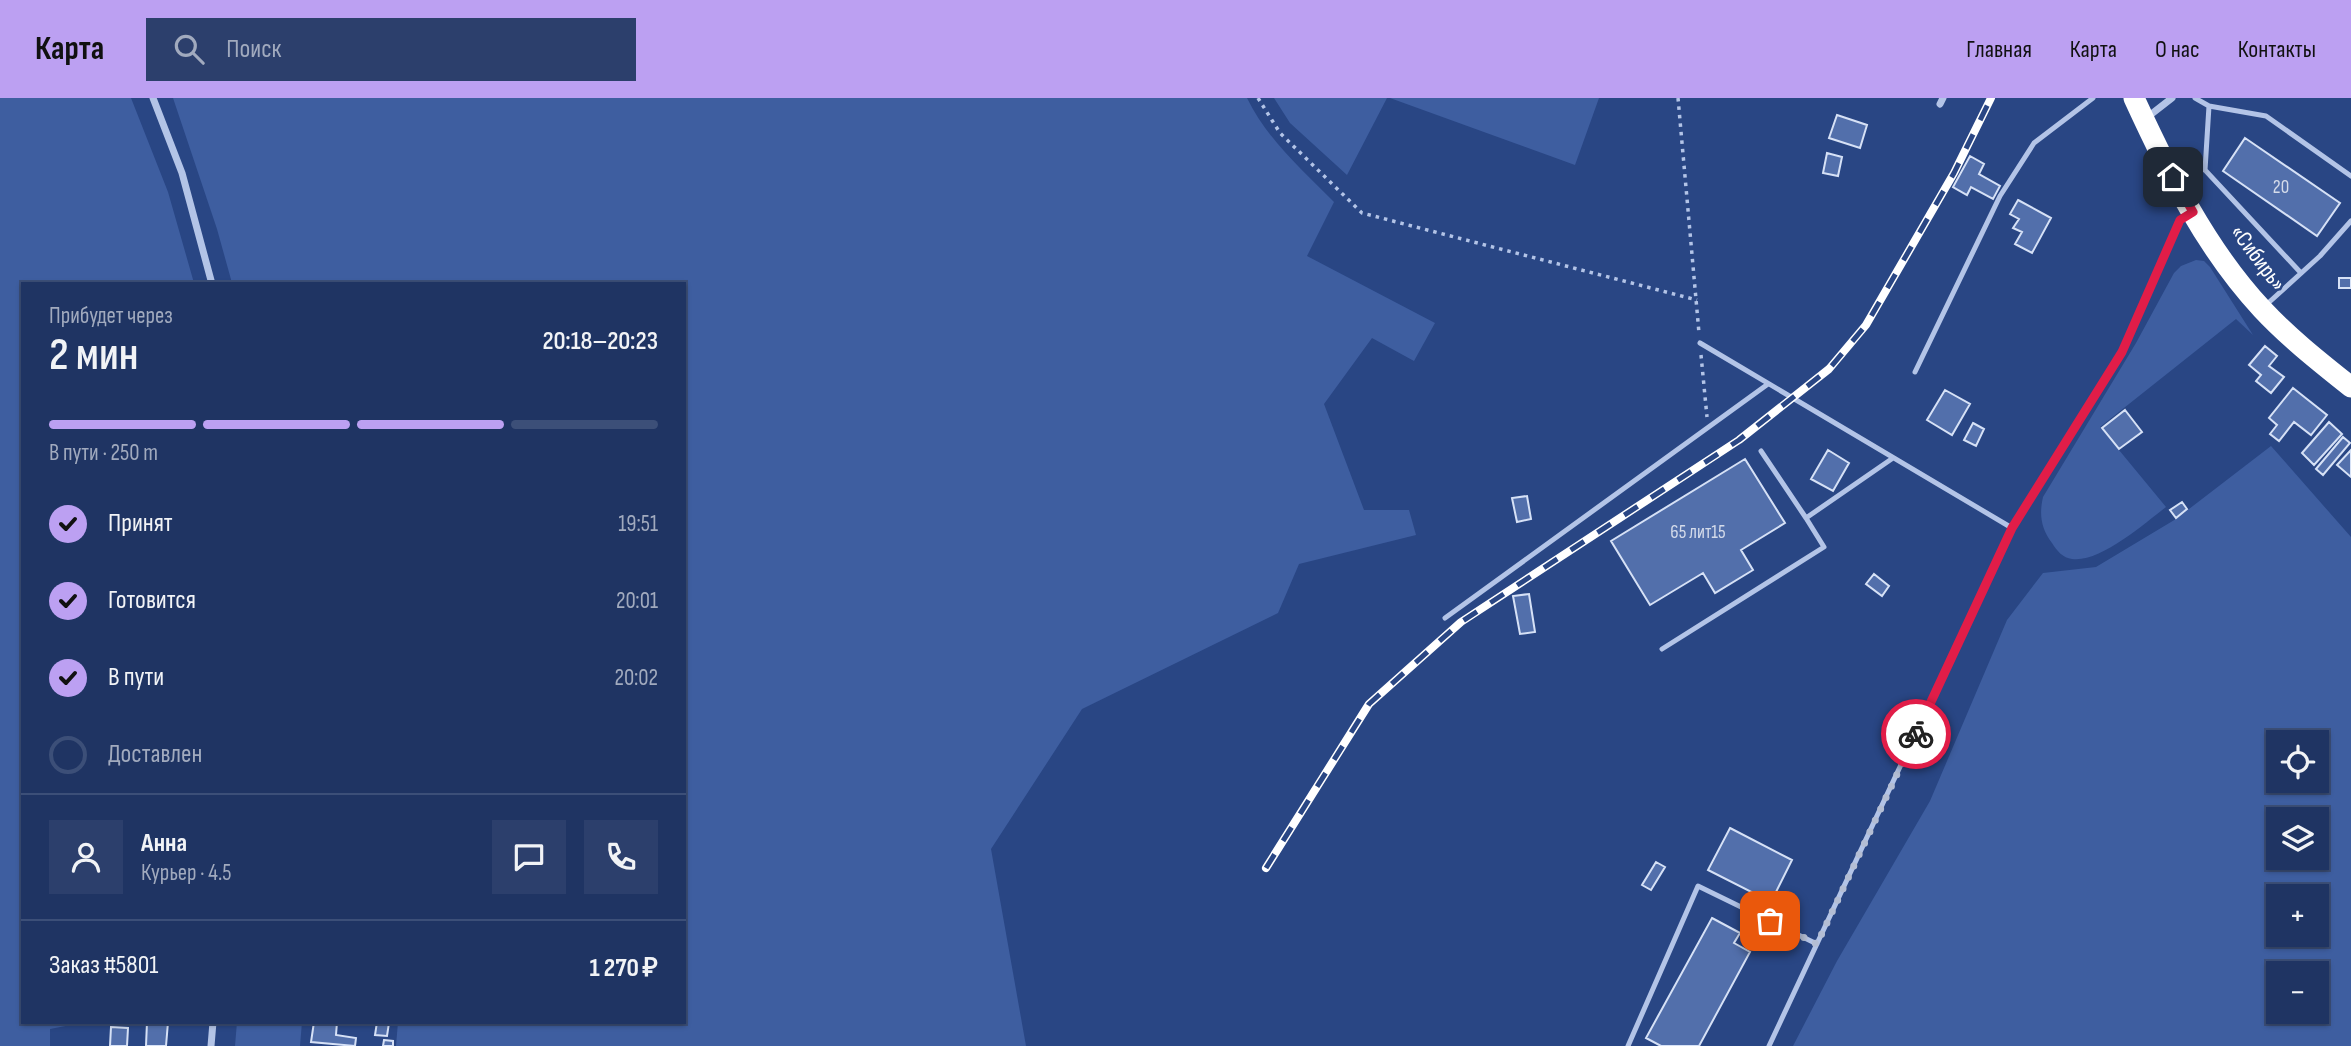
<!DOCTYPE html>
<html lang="ru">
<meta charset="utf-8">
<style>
:root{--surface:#1f3463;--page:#2c3f6c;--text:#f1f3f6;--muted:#a1aabe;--line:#3c4f78;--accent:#bca0f2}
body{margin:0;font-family:"Sofia Sans Condensed",sans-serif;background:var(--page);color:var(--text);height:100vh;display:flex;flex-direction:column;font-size:26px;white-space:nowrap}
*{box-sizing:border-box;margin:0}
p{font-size:23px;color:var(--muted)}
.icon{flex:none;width:38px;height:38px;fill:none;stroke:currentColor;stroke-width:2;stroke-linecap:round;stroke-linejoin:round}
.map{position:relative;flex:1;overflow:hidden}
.panel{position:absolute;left:21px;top:184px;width:665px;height:742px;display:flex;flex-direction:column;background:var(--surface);border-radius:0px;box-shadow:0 2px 5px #0004,0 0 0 2px var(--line)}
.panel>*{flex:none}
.controls{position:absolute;left:2266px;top:632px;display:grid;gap:14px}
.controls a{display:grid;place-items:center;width:63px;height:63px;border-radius:0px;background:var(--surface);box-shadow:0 2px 5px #0004,0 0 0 2px var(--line);font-size:35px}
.pin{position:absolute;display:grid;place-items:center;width:60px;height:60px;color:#fff;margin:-30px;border-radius:14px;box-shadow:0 4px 10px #0006}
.courier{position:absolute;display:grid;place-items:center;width:70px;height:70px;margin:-35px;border:5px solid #e11d48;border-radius:50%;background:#fff;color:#222;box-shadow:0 2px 9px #0007}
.summary em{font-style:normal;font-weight:600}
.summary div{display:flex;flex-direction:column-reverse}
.summary{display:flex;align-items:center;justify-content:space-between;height:119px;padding:0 28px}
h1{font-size:46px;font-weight:600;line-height:52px}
.bar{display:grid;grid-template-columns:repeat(4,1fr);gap:10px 7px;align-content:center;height:84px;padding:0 28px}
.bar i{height:9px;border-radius:5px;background:var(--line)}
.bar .current{background:var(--accent)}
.bar p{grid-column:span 4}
.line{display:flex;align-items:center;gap:18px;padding:0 28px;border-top:2px solid var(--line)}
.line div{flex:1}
.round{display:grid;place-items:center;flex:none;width:74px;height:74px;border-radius:0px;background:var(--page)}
ol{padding:0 28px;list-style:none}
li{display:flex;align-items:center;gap:21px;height:77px}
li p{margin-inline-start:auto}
li .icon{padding:7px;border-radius:50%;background:var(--accent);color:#111;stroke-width:4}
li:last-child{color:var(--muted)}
li i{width:38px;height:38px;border:4px solid var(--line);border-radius:50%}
header{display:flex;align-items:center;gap:42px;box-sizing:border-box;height:98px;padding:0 35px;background:var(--accent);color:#111}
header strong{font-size:33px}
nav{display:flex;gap:38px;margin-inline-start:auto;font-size:24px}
.search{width:490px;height:63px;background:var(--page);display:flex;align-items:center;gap:18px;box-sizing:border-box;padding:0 24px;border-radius:0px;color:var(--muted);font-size:26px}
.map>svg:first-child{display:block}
</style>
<header>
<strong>Карта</strong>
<div class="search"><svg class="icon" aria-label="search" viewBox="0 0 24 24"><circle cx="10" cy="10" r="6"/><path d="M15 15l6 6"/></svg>Поиск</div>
<nav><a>Главная</a><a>Карта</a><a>О нас</a><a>Контакты</a></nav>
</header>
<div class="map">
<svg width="2351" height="948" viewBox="0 0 2351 948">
<rect width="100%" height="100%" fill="#294684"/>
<path fill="#3e5ea0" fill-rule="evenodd" d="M0,0h131l37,94 26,91 -171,1v738h53v2l-26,5v17h-50z
M173,0h1074c20,41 55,72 87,104l-27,54 128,67 -21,38 -42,-23 -48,66 40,106h45l7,25 -117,29 -21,49 -196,96 -91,140 35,197h-630l2,-24h286v-738l-452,-1 -15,-54z
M1274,0h113l-40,77 -57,-52z
M1390,0h209l-24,67z
M2196,162l8,1 6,6 43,68 -17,-16 -136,108 66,80c-21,16 -66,56 -94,52 -9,-1 -15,-8 -20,-16 -11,-15 -13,-28 -9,-46l93,-154 38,-70 7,-7z
M2271,348l80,91v509h-558l44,-85 93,-160 77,-181 36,-47 53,-6 80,-48zM2317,644v38h-39v-38zM2278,721h39v39h-39zM2317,798v38h-39v-38zM2317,875v39h-39v-39z
M237,924h65l-2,24h-65z"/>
<path fill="#526fab" stroke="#d6e1f6" stroke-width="2" d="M1837,17l30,10 -7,23 -31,-10z
M2245,40l95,65 -23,33 -94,-65z
M1827,55l15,4 -4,19 -15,-3z
M1970,58l14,8 -5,10 21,12 -7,13 -22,-12 -4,8 -14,-8z
M2018,102l33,18 -19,35 -17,-9 7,-12 -9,-4 6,-9 -9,-5z
M2339,180h12v10h-12z
M2265,248l12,10 -8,10 15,11 -13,16 -15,-12 5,-6 -12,-10z
M2293,290l34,27 -16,20 -17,-13 -15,19 -9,-7 7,-9 -8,-7z
M1945,292l25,14 -18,31 -25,-15z
M2125,312l17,22 -23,17 -17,-21z
M2329,324l13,12 -28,31 -12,-12z
M1973,325l11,6 -8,17 -12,-6z
M2343,339l7,6 -27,32 -7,-6z
M1828,352l21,13 -16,28 -22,-12z
M2351,352v27l-14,-12z
M1745,361l40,64 -44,27 12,20 -38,23 -12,-20 -53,32 -39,-64z
M1527,398l4,23 -14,3 -5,-24z
M2182,404l5,7 -11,9 -6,-8z
M1874,476l15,12 -7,10 -16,-12z
M1529,496l6,38 -15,2 -7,-38z
M1730,730l62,32 -21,42 -63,-32z
M1656,764l9,5 -14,23 -9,-5z
M1712,820l28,15 -6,10 16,9 -51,94h-38l-15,-8z
M147,924h21l-2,24h-20z
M314,924h23l-1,13 20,3 -1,8 -44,-4z
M377,924l12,1 -2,13 -12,-1z
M111,929l17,1 -1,18h-17z
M384,942l9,1v5h-10z"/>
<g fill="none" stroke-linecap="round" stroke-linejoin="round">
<path stroke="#b3c4e7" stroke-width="3.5" stroke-dasharray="3.5 5" stroke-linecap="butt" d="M1258,0l22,35 82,80 335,87
M1678,0l21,235
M1701,257l6,62"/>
<path stroke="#b3c4e7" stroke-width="5" d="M2195,0l14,8 57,10 85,60
M2171,65l34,7 96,103
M2205,72l4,-64
M2266,207l54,-49 31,-35
M1700,245l312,185 110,-176 58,-132 8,-4
M1915,274l85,-176 34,-53 59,-45
M1761,353l45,67 87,-60
M1445,520l323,-234
M1662,551l162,-102 -18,-29
M1628,948l70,-160 119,58
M1769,948l243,-518"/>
<path stroke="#b3c4e7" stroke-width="7" d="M153,0l29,75 30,111
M1940,6l3,-6
M2145,21l27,-21
M211,948l2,-24"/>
<path stroke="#fff" stroke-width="21" d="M2134,0c34,74 72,151 128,211 27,29 59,54 89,78"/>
<defs>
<path id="rail" d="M1266,770l103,-164 92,-82 278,-182 90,-71 37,-44 88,-152 37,-75"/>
</defs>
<use href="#rail" stroke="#fff" stroke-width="8"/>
<use href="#rail" stroke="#294684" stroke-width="5" stroke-dasharray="16" stroke-linecap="butt"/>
</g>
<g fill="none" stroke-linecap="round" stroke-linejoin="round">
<path stroke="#b4bed4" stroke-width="7" stroke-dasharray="0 12.6" d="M1770,823l47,23 99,-210"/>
<path stroke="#e11d48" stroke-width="9" d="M1916,636l96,-206 110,-176 58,-132 13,-8 -20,-35"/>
</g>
<g text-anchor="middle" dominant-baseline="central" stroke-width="5" stroke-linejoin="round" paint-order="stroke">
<g font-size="19" fill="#d4dbea">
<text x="2281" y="89">20</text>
<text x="1698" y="434">65 лит15</text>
</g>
<g font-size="23" fill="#fff" stroke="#294684">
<text transform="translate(2258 160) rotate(53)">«Сибирь»</text>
</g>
</g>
</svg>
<div class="controls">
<a><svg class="icon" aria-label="locate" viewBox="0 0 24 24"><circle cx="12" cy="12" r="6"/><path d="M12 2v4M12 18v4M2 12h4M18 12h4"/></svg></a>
<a><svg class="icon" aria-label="layers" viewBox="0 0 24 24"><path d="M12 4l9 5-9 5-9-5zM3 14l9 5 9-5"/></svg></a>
<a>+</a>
<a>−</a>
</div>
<div class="pin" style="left:1770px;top:823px;background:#ea580c"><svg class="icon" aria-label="bag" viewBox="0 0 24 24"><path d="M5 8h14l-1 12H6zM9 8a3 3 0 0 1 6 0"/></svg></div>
<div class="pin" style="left:2173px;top:79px;background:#1f2937"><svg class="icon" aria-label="home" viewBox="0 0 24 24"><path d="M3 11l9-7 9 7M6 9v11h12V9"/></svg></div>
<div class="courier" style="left:1916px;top:636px"><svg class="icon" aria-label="bike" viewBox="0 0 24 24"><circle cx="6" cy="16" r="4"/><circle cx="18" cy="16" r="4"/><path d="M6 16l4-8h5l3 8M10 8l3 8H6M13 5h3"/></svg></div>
<section class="panel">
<div class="summary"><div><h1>2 мин</h1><p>Прибудет через</p></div><em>20:18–20:23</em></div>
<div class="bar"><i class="current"></i><i class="current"></i><i class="current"></i><i></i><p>В пути · 250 m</p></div>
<ol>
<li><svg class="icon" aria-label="check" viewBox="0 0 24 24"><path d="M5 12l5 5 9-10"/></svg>Принят<p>19:51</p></li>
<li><svg class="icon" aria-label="check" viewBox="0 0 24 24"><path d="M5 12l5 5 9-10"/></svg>Готовится<p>20:01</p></li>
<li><svg class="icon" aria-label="check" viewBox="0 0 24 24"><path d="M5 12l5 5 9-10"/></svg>В пути<p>20:02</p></li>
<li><i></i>Доставлен</li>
</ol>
<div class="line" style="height:126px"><a class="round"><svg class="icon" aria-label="person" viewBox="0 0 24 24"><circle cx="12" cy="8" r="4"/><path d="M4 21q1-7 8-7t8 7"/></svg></a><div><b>Анна</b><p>Курьер · 4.5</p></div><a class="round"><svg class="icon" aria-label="chat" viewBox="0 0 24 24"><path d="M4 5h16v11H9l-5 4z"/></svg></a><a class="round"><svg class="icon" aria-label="phone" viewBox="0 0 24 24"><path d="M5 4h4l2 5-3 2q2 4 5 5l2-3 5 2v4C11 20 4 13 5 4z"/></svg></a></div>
<div class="line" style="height:91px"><div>Заказ #5801</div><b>1 270 ₽</b></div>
</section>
</div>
